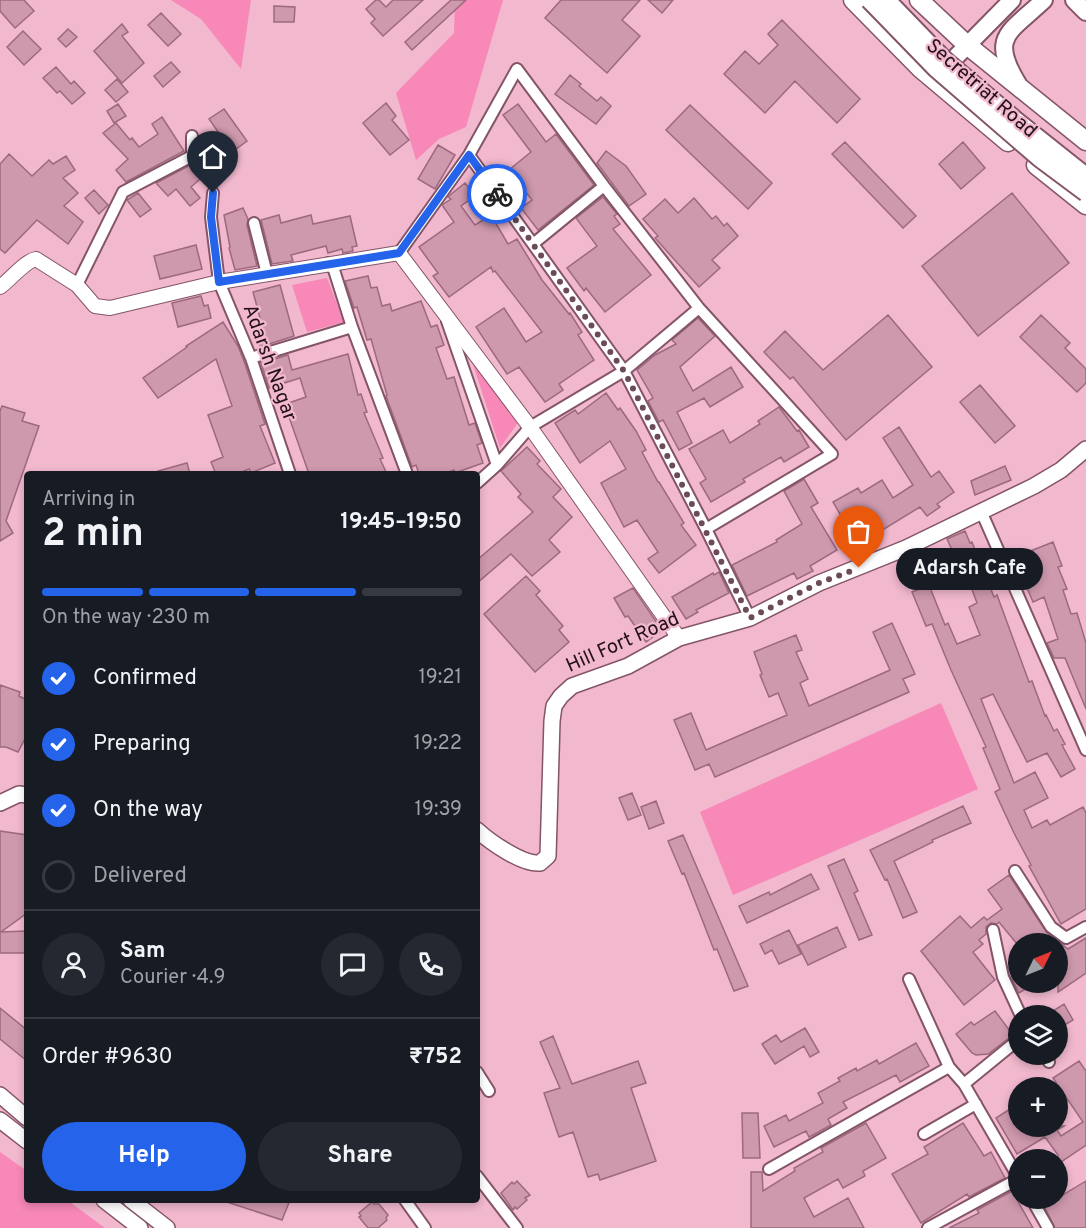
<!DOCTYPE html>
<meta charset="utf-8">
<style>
:root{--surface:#171b24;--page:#242831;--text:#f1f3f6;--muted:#9ea1a6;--line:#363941;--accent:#2563eb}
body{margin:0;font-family:Overpass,sans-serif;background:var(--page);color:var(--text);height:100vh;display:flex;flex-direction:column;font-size:22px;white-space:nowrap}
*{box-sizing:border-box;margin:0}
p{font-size:20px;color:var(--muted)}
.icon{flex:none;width:33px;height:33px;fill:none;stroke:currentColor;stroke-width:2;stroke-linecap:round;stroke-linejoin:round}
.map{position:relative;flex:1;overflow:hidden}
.side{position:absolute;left:24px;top:471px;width:456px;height:732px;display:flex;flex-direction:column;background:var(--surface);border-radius:6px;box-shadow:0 3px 9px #0003}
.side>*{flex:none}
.needle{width:39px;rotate:47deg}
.controls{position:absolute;left:1008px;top:933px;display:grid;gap:12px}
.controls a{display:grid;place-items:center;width:60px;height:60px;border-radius:50%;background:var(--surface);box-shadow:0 3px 9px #0003;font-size:30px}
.pin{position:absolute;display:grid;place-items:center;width:51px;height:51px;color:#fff;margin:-62px -26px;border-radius:50% 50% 50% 0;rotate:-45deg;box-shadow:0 0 6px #0007}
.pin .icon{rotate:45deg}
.courier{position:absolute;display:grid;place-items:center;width:60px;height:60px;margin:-30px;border:4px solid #2563eb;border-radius:50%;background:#fff;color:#222;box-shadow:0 2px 8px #0007}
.bubble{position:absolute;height:42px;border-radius:21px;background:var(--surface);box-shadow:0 3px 9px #0003;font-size:20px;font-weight:700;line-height:42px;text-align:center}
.head em{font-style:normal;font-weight:700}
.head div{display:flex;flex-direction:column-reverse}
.head{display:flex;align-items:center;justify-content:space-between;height:102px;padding:0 18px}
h1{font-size:39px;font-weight:700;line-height:45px}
.bar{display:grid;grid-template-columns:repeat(4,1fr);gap:9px 6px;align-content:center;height:72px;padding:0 18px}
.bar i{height:8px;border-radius:4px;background:var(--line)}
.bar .current{background:var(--accent)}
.bar p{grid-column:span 4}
.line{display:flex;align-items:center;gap:15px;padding:0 18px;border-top:2px solid var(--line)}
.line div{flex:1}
.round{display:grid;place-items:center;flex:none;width:63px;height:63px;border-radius:32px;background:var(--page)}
ol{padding:0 18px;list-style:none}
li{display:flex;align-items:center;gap:18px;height:66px}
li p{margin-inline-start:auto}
li .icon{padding:6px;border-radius:50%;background:var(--accent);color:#fff;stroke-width:4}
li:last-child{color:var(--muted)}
li i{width:33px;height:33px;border:3px solid var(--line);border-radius:50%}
.action{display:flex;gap:12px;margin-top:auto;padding:12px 18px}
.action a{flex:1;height:69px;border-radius:36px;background:var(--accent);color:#fff;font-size:24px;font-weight:700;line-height:69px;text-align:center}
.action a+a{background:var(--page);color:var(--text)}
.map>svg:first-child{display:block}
</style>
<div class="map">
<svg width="1086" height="1228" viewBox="0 0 1086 1228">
<rect width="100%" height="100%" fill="#f1b8ce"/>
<path fill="#f788b8" d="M171,0h80l-10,69 -40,-50z
M455,0h48l-37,127 -27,12 -23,21 -20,-67 58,-60z
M327,278l17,44 -37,10 -15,-47z
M471,358l49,62 -20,28z
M941,703l37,86 -245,106 -33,-83z
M0,1152l27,19v29h40l38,28h-105z"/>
<path fill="#ce98ad" stroke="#9c697e" stroke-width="1.5" d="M0,0h24l10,11 -19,17 -15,-17z
M376,0h3l7,7 7,-7h30l-40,36 -12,-13 4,-4 -9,-10z
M451,0h15l-54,50 -7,-8z
M561,0h79l-18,20 18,16 -33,37 -62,-55z
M648,0h25l-11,13z
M274,6l21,1 -1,15h-20z
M161,13l20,21 -13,12 -20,-21z
M782,20l78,79 -23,24 -42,-42 -30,32 -41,-39 21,-23 14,13 19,-19 -10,-11z
M122,24l6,8 -6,4 22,27 -22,20 -28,-32z
M68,29l9,8 -11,10 -8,-8z
M23,31l18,18 -17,16 -17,-18z
M171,62l9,10 -17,15 -9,-11z
M56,67l15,17 3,-3 11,12 -13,11 -12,-13 -3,2 -14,-15z
M570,75l11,9 -2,2 18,15 4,-4 10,9 -15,18 -41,-30z
M117,79l11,13 -12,10 -11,-12z
M386,103l10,13 -4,4 17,20 -19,15 -27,-32z
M118,104l8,12 -12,7 -7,-12z
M518,104l28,38 10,-8 38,51 -56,45 -17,-22 11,-8 -23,-30 22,-18 -28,-37z
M690,105l82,78 -24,26 -82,-79z
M224,109l23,32 -15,11 -23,-33z
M162,117l22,34 -58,31 -10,-12 12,-11 -25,-26 13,-10 14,17 2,-2 7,9 19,-13 -6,-10z
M845,142l71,74 -13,12 -71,-74z
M963,142l22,26 -24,21 -22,-25z
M438,145l17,10 -20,34 -17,-10z
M606,151l20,15 20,28 -17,12 -32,-43z
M9,154l23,22 17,-16 4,4 13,-8 9,14 -12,8 15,15 -14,13 19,16 -15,22 -31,-24 -32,33 -5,-4v-85z
M198,161l10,11 -17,15 9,11 -10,8 -14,-17 -8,7 -12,-13z
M465,183l10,13 -14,10 14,19 16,-10 17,29 9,-5 25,41 27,34 1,-1 12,19 -4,3 16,25 -35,24 4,6 -18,12 -26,-35 -12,7 -31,-47 28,-19 22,34 16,-10 -47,-61 -2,1 -2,-5 -42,30 -16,-21 5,-3 -19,-26 35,-25 -12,-17 9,-6 -3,-2 2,-2z
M94,190l14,15 -9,9 -14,-16z
M138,193l13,16 -11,8 -13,-17z
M1012,193l57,70 -91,73 -56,-70z
M603,197l14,17 -3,2 6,8 -7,5 38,46 -46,37 -19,-24 -2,3 -17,-23 30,-22 -21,-28z
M694,198l18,21 4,-3 8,10 3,-3 11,13 -26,24 8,8 -21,19 -44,-49 3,-2 -15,-17 22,-20 13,14z
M243,208l5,11 -1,6 10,41 -22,4 -6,-22 1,-1 -6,-32z
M279,215l2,8 30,-8 2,9 37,-8 7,30 -5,1 1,4 -10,2 -1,-4 -14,4 -2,-7 -35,9 2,6 -21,3 -11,-44z
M196,245l6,24 -42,10 -6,-23z
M368,276l3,12 6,-1 5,19 8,-2 2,7 29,-10 10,26 6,-2 7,20 -8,3 11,31 7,-2 15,48 6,-2 7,20 -5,2 6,18 -28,10 -1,-3 -10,4h-25l-3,-9 -4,2 -26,-71 1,-1 -16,-56 -4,1 -10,-33 -3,1 -9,-27z
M280,285l14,51 -34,11 -8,-27 8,-2 -7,-26z
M201,296l3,10 4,-1 3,13 -33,9 -6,-24z
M888,315l44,52 -86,73 -53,-63 -3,2 -26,-27 21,-21 38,39z
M1041,315l29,28 -5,5 21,21v14l-9,9 -57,-55z
M698,318l17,18 -35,31 13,24 38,-24 12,20 -33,20 -6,-9 -27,14 15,31 -13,7 -16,-30 -4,2 -11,-21 5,-3 -16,-28 18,-15 21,-11 -4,-4z
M223,322l15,24 6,15 21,63 -5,2 15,37 -24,10 -2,-4 -12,5h-21l-5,-12 12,-5 -15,-42 24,-9 -16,-47 -58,39 -15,-20 44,-31 -1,-1z
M348,354l10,41 3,-1 6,18 -3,1 19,45 -3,1 7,15h-78l-21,-60 -5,2 -3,-10 26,-9 -6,-19 -31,10 -8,-25 27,-8 4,15z
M980,385l35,41 -20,17 -35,-41z
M606,393l12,17 2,-2 16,23 10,19 -4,2 16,30h1l25,41 -3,2 15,20 -37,28 -11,-14 10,-7 -21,-32 -13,7 -23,-44 25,-14 -16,-28 -30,22 -25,-40 20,-13 3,4z
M2,406l23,7 -3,8 17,5 -33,95 7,12 -13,8v-130z
M779,407l18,24 2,-1 10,17 -25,15 -3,-5 -38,22 2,3 -34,20 -11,-19 6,-4 -17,-30 34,-19 7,13 30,-19 -2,-3z
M899,427l32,50 8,-6 15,21 -17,12 3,3 -13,9 -7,-9 -62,38 -25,-43 25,-14 3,5 21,-13 11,18 20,-13 -30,-47z
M527,447l13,14 -3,3 24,25 -8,8 19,20 -23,23 11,12 -28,24 -21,-22 -34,29v-23l56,-48 -15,-15 3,-3 -20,-23z
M187,463l3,11h-31l-1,-3z
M1005,466l6,14 -36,15 -4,-14z
M804,479l14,24 -7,4 26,43 -27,16 3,5 -16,8 -3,-6 -47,23 -15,-31 45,-23 -1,-2 26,-16 -18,-33z
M965,531l5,12 2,-1 22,55 3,-2 32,87 3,-1 13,35 1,-1 8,16 3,-2 8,15 -3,1 13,24 -14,8 -14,-24 -20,9 -34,-68 -12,5 33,84 21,-11 13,26 -24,12 8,18 15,-8 3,5 33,-18 3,6v96l-25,15 -32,-58 2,-1 -17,-32 -19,-41 5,-3 -17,-41 3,-1 -35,-77 -19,-46 -6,2 -14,-34 17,-7 16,40 3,-2 9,21 23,-9 -11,-28 8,-4 -16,-43 -21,6 -3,-12 15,-4 -5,-11z
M1053,542l9,24 -4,1 9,22 -4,1 8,24 6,-1 9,30v66l-21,-51h-11l-7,-15 11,-4 -14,-42 -11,5 -8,-19 14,-5 -11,-26z
M719,572l10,21 -33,17 2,2 -12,7 -14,-22 41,-24 1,2z
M526,576l14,15 -4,4 27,31 -4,4 10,12 -34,30 -51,-58z
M633,588l29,42 -16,12 -18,-26 -3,1 -11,-19z
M892,623l23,51 -12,5 6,13 -194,85 -6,-13 -14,6 -21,-50 17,-7 15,37 81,-35 -9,-22 -9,4 -9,-22 2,-1 -8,-22 42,-17 6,15 -6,2 12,27 -8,4 9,23 81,-36 -17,-38z
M0,685l20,7 -1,4 8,4v35l-9,17 -12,-5h-6z
M632,793l9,22 -13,5 -9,-22z
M656,801l8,22 -15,6 -8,-22z
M963,806l8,17 -39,17 1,2 -39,19 23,51 -14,6 -16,-39 -2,1 -15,-30z
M0,831l27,4v78l-26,19 25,-1v22h-26z
M683,835l65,151 -14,5 -17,-42 -3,1 -30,-77 -2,1 -14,-33z
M844,859l14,32 -4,2 18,42 -13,5 -31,-74z
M811,874l8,15 -72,34 -8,-17 30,-14 1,3z
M1009,875l38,58 21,16 18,-11v35l-28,19v-48h-41l-18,-22 -2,2 -6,-1 -5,4v7l-7,6 4,4 -10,8 22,28 -31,25 -43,-54 39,-35 11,12 13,-11 3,3 15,-11 -14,-19z
M837,927l9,20 -38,18 -10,-20z
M789,930l12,24 -22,10 -7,-14 -7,4 -5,-10z
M1018,972v10h19l-18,11 -8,-16z
M1064,1004l9,16 -15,9v-13h-13z
M0,1008l27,22v31l-27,-22z
M995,1011l18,24 -25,19 -12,1 -4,-2 -16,-19 15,-12 3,3z
M805,1028l14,24 -9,5 -6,-11 -29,18 -13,-20 14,-9 5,7z
M553,1036l19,48 66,-23 8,22 -15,5 25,73 -56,19 -2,-6 -10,3 -15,-45 -14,5 -15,-44 16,-5 -20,-46z
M916,1043l13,23 -29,16 -4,-7 -53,27 4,6 -19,11 3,6 -18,10 -4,2 -3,-6 -32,16 -10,-21 22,-11 3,6 34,-18 -5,-10 22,-12 -2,-3 18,-10 1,3 20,-11 2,4z
M1079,1061l7,10v74l-28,19v-9l-13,-18 -28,17 -21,-36 22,-14v22h46l-7,4 4,6 22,-14 -30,-44z
M742,1113h16l2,45h-17z
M866,1123l20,35 -23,13 2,5 -22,12 -5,-9 -34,19 10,19 34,-19 16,30h-113v-56h11l1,19 32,-20 -1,-3 29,-16 -2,-4z
M963,1123l21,33 7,-4 14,26 -36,19 -2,-3 -46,29 -29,-49 36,-20 -4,-7z
M517,1181l13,14 -5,3 2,2 -10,9 -2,-2 -2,3 -12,-17 11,-11 2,2z
M1086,1181v47h-31l-11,-22z
M1012,1191l21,37h-84l30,-15 -2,-3z
M228,1200h62l-8,20 -55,-18z
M372,1202l2,2h5l9,11 -2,3 1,2 -9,8h-10l-9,-11 2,-1 -2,-3z"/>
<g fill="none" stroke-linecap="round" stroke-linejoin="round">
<defs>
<path id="minor" d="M469,155l155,216 82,158 44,89
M213,193l-2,24 8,65 32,76 39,116
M254,223l13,51
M533,244l71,-58
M399,253l70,-98 48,-86 87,117 95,122 133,146 -126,75
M328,263l6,7 18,57 55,147
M77,285l46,-93 69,-36v-20
M447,321l50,144
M251,358l101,-31
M477,483l20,-18 33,-38 94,-56 75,-63
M981,511l105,239
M1015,871l36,56 15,11 20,-11
M993,930l10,47 18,39
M909,979l40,88
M1044,1054l5,8
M477,1072l12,19
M964,1084l54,93
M924,1134l52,-30
M769,1169l180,-102 15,17 54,-44
M477,1176l40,52
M1031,1198l17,30
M405,1200l20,28
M928,1228l90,-49"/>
<path id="tertiary" d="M0,287c10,-7 25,-26 36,-28l41,26 18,21 15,2 109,-26 180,-29 131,174 149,211"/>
<path id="secondary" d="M0,803l19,-9 8,1
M477,830c13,12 46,35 63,33l8,-7 4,-135 2,-15 7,-10 11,-10 56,-20 51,-28 71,-20 69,-35 87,-35 128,-62 27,-16 25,-21
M0,1095l27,23
M0,1120l27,21
M104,1200l36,28
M131,1200l36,28"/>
<path id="primary" d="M1074,0l12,12
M941,72l71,-72
M1018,84c-29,-48 -9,-51 26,-84"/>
<path id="trunk" d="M853,0l67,68 88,74
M919,0l48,45 119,96
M1036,165l50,40"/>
</defs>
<use href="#minor" stroke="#845468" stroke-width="14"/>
<use href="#tertiary" stroke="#845468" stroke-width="16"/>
<use href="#secondary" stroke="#845468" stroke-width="18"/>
<use href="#primary" stroke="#845468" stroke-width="20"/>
<use href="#trunk" stroke="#845468" stroke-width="21"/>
<use href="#minor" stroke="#fff" stroke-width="10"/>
<use href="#tertiary" stroke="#fff" stroke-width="14"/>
<use href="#secondary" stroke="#fff" stroke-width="15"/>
<use href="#primary" stroke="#fff" stroke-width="16"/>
<use href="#trunk" stroke="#fff" stroke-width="18"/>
<defs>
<path id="primary-bridge" d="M869,0l67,69 103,89 47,35
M887,0l57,59 73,62 69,55"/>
</defs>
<use href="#primary-bridge" stroke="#845468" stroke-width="20" stroke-linecap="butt"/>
<use href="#primary-bridge" stroke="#fff" stroke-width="16"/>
</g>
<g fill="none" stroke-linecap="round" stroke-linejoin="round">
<path stroke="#6c4b59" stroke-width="6" stroke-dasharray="0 10.8" d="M497,194l127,177 126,247 69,-35 40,-15"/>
<path stroke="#2563eb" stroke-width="8" d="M213,193l-2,24 8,65 180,-29 70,-98 28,39"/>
</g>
<g text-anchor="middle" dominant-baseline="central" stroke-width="4.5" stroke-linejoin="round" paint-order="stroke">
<g font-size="20" fill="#25111a" stroke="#f1b8ce">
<text transform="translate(981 89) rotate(41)">Secretriat Road</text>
<text transform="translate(269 363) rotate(70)">Adarsh Nagar</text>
<text transform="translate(623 643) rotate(-24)">Hill Fort Road</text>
</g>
</g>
</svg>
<div class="controls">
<a><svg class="needle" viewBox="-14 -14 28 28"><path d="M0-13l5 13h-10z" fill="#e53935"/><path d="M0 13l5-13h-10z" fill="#9ea1a6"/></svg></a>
<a><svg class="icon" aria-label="layers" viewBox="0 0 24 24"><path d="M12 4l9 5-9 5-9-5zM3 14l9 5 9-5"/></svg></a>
<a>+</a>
<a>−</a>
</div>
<div class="pin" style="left:859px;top:568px;background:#ea580c"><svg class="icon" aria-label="bag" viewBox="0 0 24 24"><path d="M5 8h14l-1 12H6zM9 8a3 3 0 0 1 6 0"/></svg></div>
<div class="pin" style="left:213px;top:193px;background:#1f2937"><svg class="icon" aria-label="home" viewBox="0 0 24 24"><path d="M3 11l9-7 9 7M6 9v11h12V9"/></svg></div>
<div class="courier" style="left:497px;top:194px"><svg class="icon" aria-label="bike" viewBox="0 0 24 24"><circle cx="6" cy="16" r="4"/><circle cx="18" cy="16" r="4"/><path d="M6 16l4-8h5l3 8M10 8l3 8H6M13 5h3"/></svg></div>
<div class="bubble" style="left:896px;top:548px;width:147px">Adarsh Cafe</div>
<section class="side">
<div class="head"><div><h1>2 min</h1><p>Arriving in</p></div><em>19:45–19:50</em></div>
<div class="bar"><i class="current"></i><i class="current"></i><i class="current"></i><i></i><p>On the way · 230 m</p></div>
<ol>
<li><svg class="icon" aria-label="check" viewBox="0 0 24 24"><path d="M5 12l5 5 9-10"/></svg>Confirmed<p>19:21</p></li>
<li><svg class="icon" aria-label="check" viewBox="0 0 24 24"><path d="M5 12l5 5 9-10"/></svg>Preparing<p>19:22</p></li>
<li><svg class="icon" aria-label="check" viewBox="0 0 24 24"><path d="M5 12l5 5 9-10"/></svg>On the way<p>19:39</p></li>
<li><i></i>Delivered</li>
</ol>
<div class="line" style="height:108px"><a class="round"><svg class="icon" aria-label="person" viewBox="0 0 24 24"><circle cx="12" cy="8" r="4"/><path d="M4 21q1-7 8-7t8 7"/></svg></a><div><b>Sam</b><p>Courier · 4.9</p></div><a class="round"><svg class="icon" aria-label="chat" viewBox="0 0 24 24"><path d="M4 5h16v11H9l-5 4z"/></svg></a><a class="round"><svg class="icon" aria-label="phone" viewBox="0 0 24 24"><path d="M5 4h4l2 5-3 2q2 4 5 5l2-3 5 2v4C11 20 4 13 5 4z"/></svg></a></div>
<div class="line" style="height:78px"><div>Order #9630</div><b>₹752</b></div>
<div class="action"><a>Help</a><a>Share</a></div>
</section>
</div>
